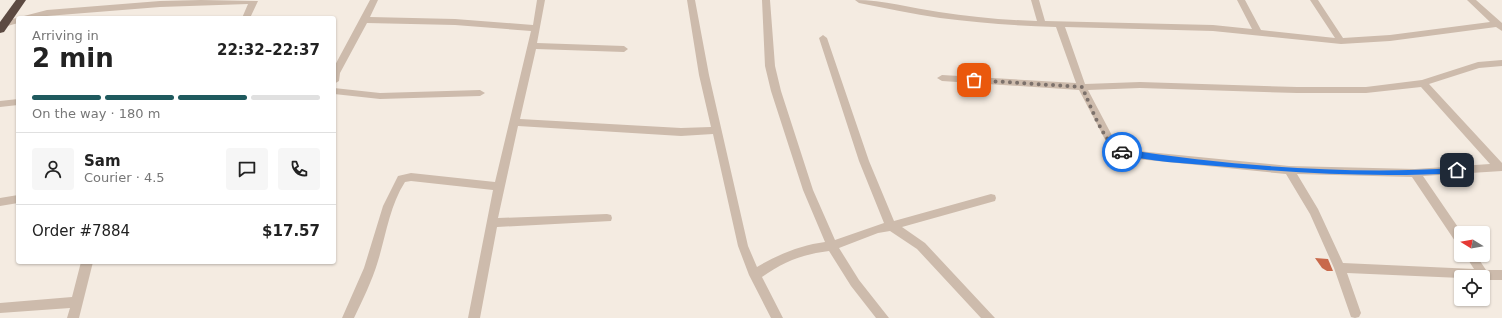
<!DOCTYPE html>
<meta charset="utf-8">
<style>
:root{--surface:#fff;--page:#f6f6f6;--text:#222;--muted:#767676;--line:#e0e0e0;--accent:#1f5a5e}
body{margin:0;font-family:"DejaVu Sans",sans-serif;background:var(--page);color:var(--text);height:100vh;display:flex;flex-direction:column;font-size:15px;white-space:nowrap}
*{box-sizing:border-box;margin:0}
p{font-size:13px;color:var(--muted)}
.icon{flex:none;width:22px;height:22px;fill:none;stroke:currentColor;stroke-width:2;stroke-linecap:round;stroke-linejoin:round}
.map{position:relative;flex:1;overflow:hidden}
.panel{position:absolute;left:16px;top:16px;width:320px;height:248px;display:flex;flex-direction:column;background:var(--surface);border-radius:4px;box-shadow:0 1px 3px #0004}
.panel>*{flex:none}
.needle{width:26px;rotate:281deg}
.tools{position:absolute;left:1454px;top:226px;display:grid;gap:8px}
.tools a{display:grid;place-items:center;width:36px;height:36px;border-radius:4px;background:var(--surface);box-shadow:0 1px 3px #0004;font-size:20px}
.pin{position:absolute;display:grid;place-items:center;width:34px;height:34px;color:#fff;margin:-17px;border-radius:8px;box-shadow:0 2px 6px #0006}
.courier{position:absolute;display:grid;place-items:center;width:40px;height:40px;margin:-20px;border:3px solid #1a73e8;border-radius:50%;background:#fff;color:#222;box-shadow:0 1px 5px #0007}
.overview em{font-style:normal;font-weight:700}
.overview div{display:flex;flex-direction:column-reverse}
.overview{display:flex;align-items:center;justify-content:space-between;height:68px;padding:0 16px}
h1{font-size:26px;font-weight:700;line-height:30px}
.bar{display:grid;grid-template-columns:repeat(4,1fr);gap:6px 4px;align-content:center;height:48px;padding:0 16px}
.bar i{height:5px;border-radius:3px;background:var(--line)}
.bar .active{background:var(--accent)}
.bar p{grid-column:span 4}
.line{display:flex;align-items:center;gap:10px;padding:0 16px;border-top:1px solid var(--line)}
.line div{flex:1}
.round{display:grid;place-items:center;flex:none;width:42px;height:42px;border-radius:4px;background:var(--page)}
.map>svg:first-child{display:block}
</style>
<div class="map">
<svg width="1502" height="318" viewBox="0 0 1502 318">
<rect width="100%" height="100%" fill="#f4ebe1"/>
<path fill="#c8694b" d="M1315,258l13,1 5,12h-6l-5,-3z"/>
<g fill="none" stroke-linecap="round" stroke-linejoin="round">
<path fill="#cdbbac" fill-rule="evenodd" d="M201,0l57,1 -8,17h-8l6,-14 -88,3 -113,9 -10,2h-19v5l-14,4 -4,-3 1,-2 46,-12 113,-9z
M370,0h8l-8,17 85,2 78,6 4,-25h8l-8,43 87,3 4,3 -4,3 -88,-3 -16,70 161,9 30,-1 -12,-52 -12,-75h8l14,75 39,171 9,21c20,-12 44,-22 68,-25l-22,-52 -32,-99 -6,-25 -3,-66h8l5,66 6,25 32,99 22,50 49,-17 -25,-62 -40,-123 4,-3 4,3 42,123 25,60 97,-27 4,1 1,3 -1,3 -93,26 23,16 70,75h-14l-64,-69 -27,-18 -12,2 -39,15 20,32 30,38h-13l-25,-32 -22,-35c-26,3 -46,11 -67,26l21,41h-12l-22,-43 -11,-29 -25,-112 -32,2 -163,-10 -20,92 109,-4 4,1 1,3 -1,3 -114,6 -17,91h-12l25,-128 -82,-9 -6,1c-15,23 -19,53 -27,79 -6,20 -15,38 -24,57h-12l22,-50 19,-62 15,-30 13,-3 84,9 36,-151 -76,-6 -88,-2 -27,50 -1,8 -5,3v-17z
M855,0c29,0 56,8 84,12 32,5 65,8 98,9l-6,-21h8l6,21 168,4 39,4 -15,-29h8l16,30 74,8 -25,-38h8l25,38 47,-3 100,-13 -23,-22h9l26,23v8l-6,-4 -106,14 -49,3 -128,-13 -148,-4 20,57 55,-2 157,5h69l56,-7 56,-18 24,-2v6l-23,2 -50,16 73,79v8l-79,5 39,57 -1,12 -4,-1 -45,-67 -115,-3 21,35 25,54 131,6 -9,-14h11l10,15h16v10h-18l-1,-3 -22,1 -114,-5 14,40 -2,4 -4,1 -4,-1 -17,-49 -24,-54 -24,-40 -159,-16 -16,-7 -32,-61 -137,-9 -5,-3 5,-3 134,8 -20,-56c-38,-1 -77,-4 -116,-9 -27,-4 -54,-10 -81,-15zM1421,87l69,77 -75,5 -126,-3 -161,-16 -11,-5 -29,-55 52,-2 157,5h69z
M334,88l46,5 100,-3 5,3 -5,3 -100,3 -46,-5z
M18,99v6l-18,2v-6z
M18,195v8l-18,3v-8z
M81,262h12l-14,56h-12l3,-10 -70,5v-10l72,-6z"/>
<path fill="#5c4a42" fill-rule="evenodd" d="M16,0h10l-22,32 -4,1v-11z"/>
</g>
<path fill="#1a73e8" d="M1122,149c110,17 224,26 335,19l3,2 -3,3c-80,5 -161,0 -241,-7 -31,-3 -66,-4 -96,-12v-4z"/>
<g fill="none" stroke-linecap="round" stroke-linejoin="round">
<path stroke="#7c716b" stroke-width="4" stroke-dasharray="0 7.2" d="M974,80l108,7c8,17 22,58 40,65"/>
</g>
</svg>
<div class="tools">
<a><svg class="needle" viewBox="-14 -14 28 28"><path d="M0-13l5 13h-10z" fill="#e53935"/><path d="M0 13l5-13h-10z" fill="#767676"/></svg></a>
<a><svg class="icon" aria-label="locate" viewBox="0 0 24 24"><circle cx="12" cy="12" r="6"/><path d="M12 2v4M12 18v4M2 12h4M18 12h4"/></svg></a>
</div>
<div class="pin" style="left:974px;top:80px;background:#ea580c"><svg class="icon" aria-label="bag" viewBox="0 0 24 24"><path d="M5 8h14l-1 12H6zM9 8a3 3 0 0 1 6 0"/></svg></div>
<div class="pin" style="left:1457px;top:170px;background:#1f2937"><svg class="icon" aria-label="home" viewBox="0 0 24 24"><path d="M3 11l9-7 9 7M6 9v11h12V9"/></svg></div>
<div class="courier" style="left:1122px;top:152px"><svg class="icon" aria-label="car" viewBox="0 0 24 24"><path d="M5 17H2v-5l4-1 3-4h7l3 4 3 1v5h-3M9 17h6M6 11h13"/><circle cx="7" cy="17" r="2"/><circle cx="17" cy="17" r="2"/></svg></div>
<section class="panel">
<div class="overview"><div><h1>2 min</h1><p>Arriving in</p></div><em>22:32–22:37</em></div>
<div class="bar"><i class="active"></i><i class="active"></i><i class="active"></i><i></i><p>On the way · 180 m</p></div>
<div class="line" style="height:72px"><a class="round"><svg class="icon" aria-label="person" viewBox="0 0 24 24"><circle cx="12" cy="8" r="4"/><path d="M4 21q1-7 8-7t8 7"/></svg></a><div><b>Sam</b><p>Courier · 4.5</p></div><a class="round"><svg class="icon" aria-label="chat" viewBox="0 0 24 24"><path d="M4 5h16v11H9l-5 4z"/></svg></a><a class="round"><svg class="icon" aria-label="phone" viewBox="0 0 24 24"><path d="M5 4h4l2 5-3 2q2 4 5 5l2-3 5 2v4C11 20 4 13 5 4z"/></svg></a></div>
<div class="line" style="height:52px"><div>Order #7884</div><b>$17.57</b></div>
</section>
</div>
